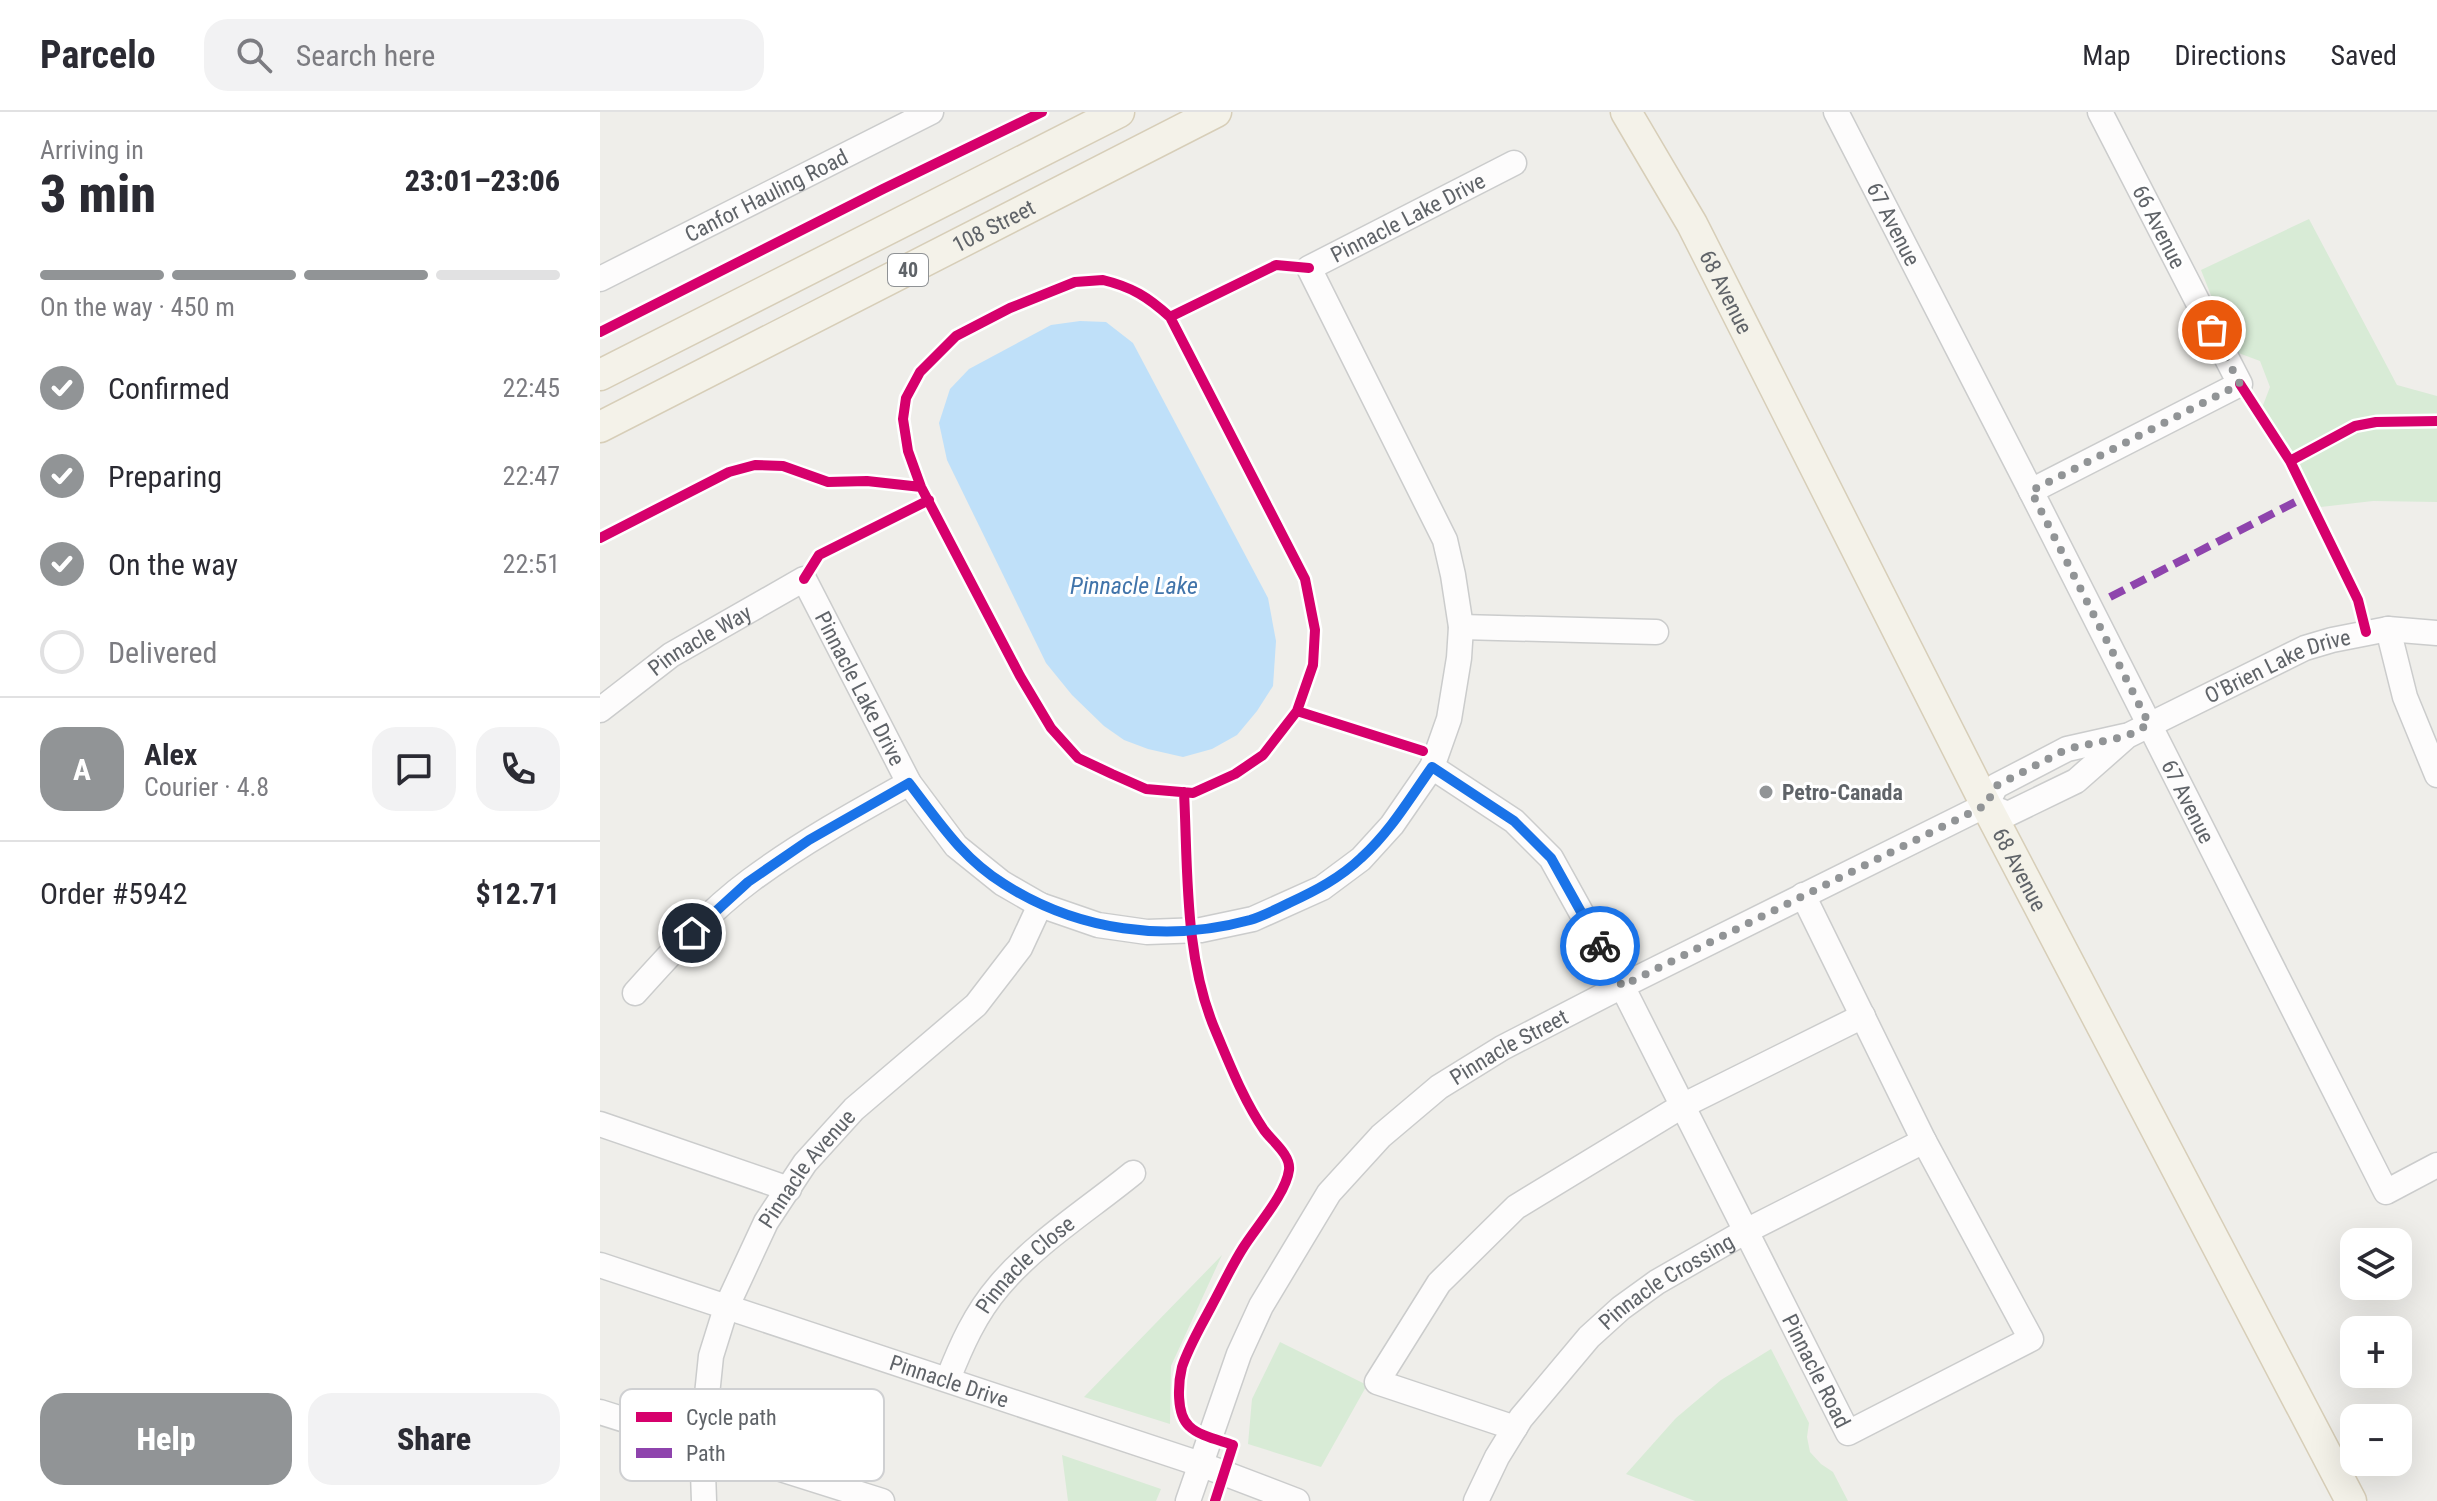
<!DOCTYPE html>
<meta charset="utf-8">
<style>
:root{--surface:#fff;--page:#f2f2f3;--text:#2b2b33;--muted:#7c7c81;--line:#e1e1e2;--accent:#919496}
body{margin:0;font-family:"Roboto Condensed",sans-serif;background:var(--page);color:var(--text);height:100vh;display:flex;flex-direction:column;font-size:30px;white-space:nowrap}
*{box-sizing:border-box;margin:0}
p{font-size:26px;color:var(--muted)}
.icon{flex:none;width:44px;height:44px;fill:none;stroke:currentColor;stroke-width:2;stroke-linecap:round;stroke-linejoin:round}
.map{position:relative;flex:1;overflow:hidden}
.details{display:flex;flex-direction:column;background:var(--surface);width:600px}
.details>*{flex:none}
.tools{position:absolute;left:1740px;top:1116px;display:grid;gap:16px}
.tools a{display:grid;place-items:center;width:72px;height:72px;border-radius:16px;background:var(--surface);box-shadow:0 8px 32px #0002;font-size:40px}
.pin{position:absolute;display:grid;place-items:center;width:68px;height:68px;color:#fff;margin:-34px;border:4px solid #fff;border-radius:50%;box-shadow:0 2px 8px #0007}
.courier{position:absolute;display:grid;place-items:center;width:80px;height:80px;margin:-40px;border:6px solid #1a73e8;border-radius:50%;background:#fff;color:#222;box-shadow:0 2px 10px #0007}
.summary em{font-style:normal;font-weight:800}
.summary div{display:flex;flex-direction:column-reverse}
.summary{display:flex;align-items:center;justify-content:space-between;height:136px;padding:0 40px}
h1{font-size:52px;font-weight:800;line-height:60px}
.bar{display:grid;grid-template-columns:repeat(4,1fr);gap:12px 8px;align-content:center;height:96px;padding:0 40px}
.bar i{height:10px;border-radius:6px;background:var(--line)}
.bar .selected{background:var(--accent)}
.bar p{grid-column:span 4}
.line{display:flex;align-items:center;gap:20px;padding:0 40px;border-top:2px solid var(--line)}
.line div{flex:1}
.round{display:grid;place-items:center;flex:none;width:84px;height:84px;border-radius:24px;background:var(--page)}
ol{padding:0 40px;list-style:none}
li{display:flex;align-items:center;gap:24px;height:88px}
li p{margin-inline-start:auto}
li .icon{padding:8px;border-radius:50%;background:var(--accent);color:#fff;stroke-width:4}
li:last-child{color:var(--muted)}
li i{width:44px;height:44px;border:4px solid var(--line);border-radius:50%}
.button{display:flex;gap:16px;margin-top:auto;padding:16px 40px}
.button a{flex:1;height:92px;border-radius:24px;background:var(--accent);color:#fff;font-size:32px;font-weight:800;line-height:92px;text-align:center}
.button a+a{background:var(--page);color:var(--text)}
header{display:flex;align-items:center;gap:48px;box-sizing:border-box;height:112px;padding:0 40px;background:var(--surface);border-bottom:2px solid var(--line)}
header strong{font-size:38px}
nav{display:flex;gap:44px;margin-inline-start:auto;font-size:28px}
.search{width:560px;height:72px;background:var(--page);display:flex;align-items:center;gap:20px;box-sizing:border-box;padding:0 28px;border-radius:24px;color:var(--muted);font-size:30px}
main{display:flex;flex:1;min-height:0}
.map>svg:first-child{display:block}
</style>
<header>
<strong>Parcelo</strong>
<div class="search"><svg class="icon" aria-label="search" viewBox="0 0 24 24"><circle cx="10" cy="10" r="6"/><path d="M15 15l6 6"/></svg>Search here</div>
<nav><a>Map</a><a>Directions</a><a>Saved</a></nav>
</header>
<main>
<section class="details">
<div class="summary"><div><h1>3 min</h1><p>Arriving in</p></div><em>23:01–23:06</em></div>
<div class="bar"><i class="selected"></i><i class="selected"></i><i class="selected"></i><i></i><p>On the way · 450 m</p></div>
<ol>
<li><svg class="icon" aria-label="check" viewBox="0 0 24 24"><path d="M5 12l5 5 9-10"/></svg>Confirmed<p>22:45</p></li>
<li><svg class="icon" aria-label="check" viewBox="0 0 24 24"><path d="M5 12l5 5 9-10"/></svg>Preparing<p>22:47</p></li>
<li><svg class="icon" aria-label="check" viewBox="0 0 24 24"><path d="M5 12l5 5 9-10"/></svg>On the way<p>22:51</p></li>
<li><i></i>Delivered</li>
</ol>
<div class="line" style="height:144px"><b class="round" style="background:var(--accent);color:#fff">A</b><div><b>Alex</b><p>Courier · 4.8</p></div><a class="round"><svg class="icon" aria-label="chat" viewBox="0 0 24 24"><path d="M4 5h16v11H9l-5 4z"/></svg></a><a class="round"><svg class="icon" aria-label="phone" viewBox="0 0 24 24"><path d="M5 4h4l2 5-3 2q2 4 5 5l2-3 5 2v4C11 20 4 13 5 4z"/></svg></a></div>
<div class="line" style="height:104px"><div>Order #5942</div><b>$12.71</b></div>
<div class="button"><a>Help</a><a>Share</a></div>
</section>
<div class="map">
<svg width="1837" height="1389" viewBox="0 0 1837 1389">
<rect width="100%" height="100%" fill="#efeeea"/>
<path fill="#d8ebd6" d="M1709,107l88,166 40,11v106l-64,-1 -61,7 -52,-95 10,-26 -10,-26 -27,-10 -32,-81z
M622,1143l-51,111 -1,58 -86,-27z
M680,1230l87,43 -46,82 -73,-23 4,-45z
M1171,1237l38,74 -2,14 3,15 11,12 12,8 15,29h-153l-69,-27 50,-56 45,-38z
M462,1343l99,34 -5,12h-88z"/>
<path fill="#bfe0f9" d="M480,209l26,1 27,21 135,255 8,43 -3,45 -16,25 -20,24 -25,14 -29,8 -35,-8 -24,-9 -20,-14 -32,-31 -26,-32 -99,-203 -8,-37 11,-34 19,-20 82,-44z"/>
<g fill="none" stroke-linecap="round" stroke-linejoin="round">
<defs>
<g id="minor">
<path id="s1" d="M1236,0l195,379 355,701 51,-27"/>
<path id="s2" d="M0,167l331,-167"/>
<path d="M1431,379l209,-107 -140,-272"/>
<path d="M861,515l195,5"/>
<path d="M1788,517l17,68 32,78"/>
<path id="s3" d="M0,598l71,-55 133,-76 105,204 47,63 46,37 38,22 58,20 49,7 54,-2 52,-11 69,-31 39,-29 31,-34 40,-58 17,-48 10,-61 2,-31 -8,-52 -8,-35 -136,-272 205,-105"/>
<path id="s4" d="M832,655l82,54 37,37 71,128 226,447 183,-94 -107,-198 -121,-246"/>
<path id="s5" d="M1386,693l22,9 68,-33 51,-45 178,-88 27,-8 56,-11 49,4"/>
<path d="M1386,693l10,-19 71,-37 58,-13"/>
<path d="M35,881c35,-39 74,-82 116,-113 50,-37 104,-67 158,-97"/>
<path d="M0,1012l189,65"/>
<path id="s6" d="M0,1153l600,199 97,37"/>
<path id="s7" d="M348,1267c13,-33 27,-65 51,-93 36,-43 90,-77 134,-113"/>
<path d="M0,1300l282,89"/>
<path d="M915,1316l-138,-46 62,-99 77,-76 166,-101 181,-90"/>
<path id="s8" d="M104,1389l-2,-58 9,-87 15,-48 40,-86 39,-59 49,-54 122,-104 44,-57 20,-43"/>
<path id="s9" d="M588,1389l51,-147 22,-48 68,-113 52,-57 58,-49 63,-39 120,-62 364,-181"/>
<path id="s10" d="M876,1389l21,-44 24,-39 68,-81 32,-29 36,-26 89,-51 178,-90"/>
</g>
<g id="major">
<path id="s11" d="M1026,0l66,112 294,581 365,696"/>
<path d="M0,263l519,-263"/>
<path id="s12" d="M0,315l616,-315"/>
</g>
</defs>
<use href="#minor" stroke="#cbcccc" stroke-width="27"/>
<use href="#major" stroke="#d7ceb8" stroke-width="33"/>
<use href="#minor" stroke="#fdfcfc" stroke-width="24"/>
<use href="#major" stroke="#f4f2e9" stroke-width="30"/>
<path stroke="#8e44ad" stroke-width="8" stroke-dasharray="16 8" stroke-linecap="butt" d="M1510,485l197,-101"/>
<defs>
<path id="cycleway" d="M503,168c29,7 45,17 67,37l135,262 10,51 -2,35 -16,46 -34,44 -28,19 -42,19 -47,-4 -34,-15 -34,-16 -27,-30 -31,-52 -99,-189 -13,-36 -5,-32 3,-21 14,-26 36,-36 54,-28 65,-26z
M570,205l106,-52 33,3
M0,220l283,-143 159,-77
M1640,272l50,77 68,139 8,32
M1690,349l65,-35 21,-4 61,-1
M0,426l129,-66 26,-7 28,1 45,16 39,-1 54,6
M204,467l15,-24 110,-55
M697,599l126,40
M584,680c4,78 0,166 32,240 14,33 28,69 48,98 8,11 27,25 25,40 -3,24 -33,57 -46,78 -12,19 -21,39 -32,59 -10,19 -22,39 -29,60 -4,16 -6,47 7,59 10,10 30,14 44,19l-18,56"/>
</defs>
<use href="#cycleway" stroke="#fff" stroke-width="15"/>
<use href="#cycleway" stroke="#d6006c" stroke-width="10"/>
</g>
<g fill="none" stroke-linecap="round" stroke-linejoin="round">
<path stroke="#919496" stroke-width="8" stroke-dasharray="0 14.4" d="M1000,834l22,40 364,-181 10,-19 71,-37 60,-13 22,-12 -118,-233 209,-107 -28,-54"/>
<path stroke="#1a73e8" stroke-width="10" d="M92,821l56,-51 61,-42 100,-57c30,39 53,75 95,101 74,47 162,59 246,36 13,-4 27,-11 39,-17 26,-12 51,-25 72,-45 29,-26 49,-60 71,-91l82,54 37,37 49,88"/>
</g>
<circle fill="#919496" stroke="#fff" stroke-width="3" cx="1166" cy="680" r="8"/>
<g text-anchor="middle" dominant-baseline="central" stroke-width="6" stroke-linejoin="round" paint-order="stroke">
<rect fill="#fff" stroke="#8f9295" stroke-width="2" x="288" y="142" width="40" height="32" rx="6"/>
<g font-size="20" font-weight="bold" fill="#5f6368">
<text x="308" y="158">40</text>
</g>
<g font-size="22" fill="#5f6368" stroke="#fff">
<text stroke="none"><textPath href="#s2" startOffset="186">Canfor Hauling Road</textPath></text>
<text stroke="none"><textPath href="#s3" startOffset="1760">Pinnacle Lake Drive</textPath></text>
<text stroke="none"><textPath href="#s1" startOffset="126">67 Avenue</textPath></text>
<text stroke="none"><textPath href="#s12" startOffset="442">108 Street</textPath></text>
<text transform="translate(1559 115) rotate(63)">66 Avenue</text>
<text stroke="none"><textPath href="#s11" startOffset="206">68 Avenue</textPath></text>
<text stroke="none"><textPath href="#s3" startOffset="122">Pinnacle Way</textPath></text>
<text stroke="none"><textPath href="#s5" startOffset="334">O'Brien Lake Drive</textPath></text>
<text stroke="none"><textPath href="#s3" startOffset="366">Pinnacle Lake Drive</textPath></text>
<text stroke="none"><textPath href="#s1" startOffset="774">67 Avenue</textPath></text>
<text stroke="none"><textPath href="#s11" startOffset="854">68 Avenue</textPath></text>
<text stroke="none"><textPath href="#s9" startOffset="574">Pinnacle Street</textPath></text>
<text stroke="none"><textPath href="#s8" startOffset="358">Pinnacle Avenue</textPath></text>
<text stroke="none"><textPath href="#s7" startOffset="140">Pinnacle Close</textPath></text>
<text stroke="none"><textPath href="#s10" startOffset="296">Pinnacle Crossing</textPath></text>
<text stroke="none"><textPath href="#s4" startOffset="728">Pinnacle Road</textPath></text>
<text stroke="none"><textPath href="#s6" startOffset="368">Pinnacle Drive</textPath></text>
</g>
<g font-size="22" font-weight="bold" fill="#5f6368" stroke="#fff" text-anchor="start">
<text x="1182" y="680">Petro-Canada</text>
</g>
<g font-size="24" font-style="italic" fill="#4174aa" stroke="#fff">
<text x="534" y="474">Pinnacle Lake</text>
</g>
</g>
<rect x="20" y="1277" width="264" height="92" rx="12" fill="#fff" stroke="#cfd0d2" stroke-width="2"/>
<rect x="36" y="1300" width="36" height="10" fill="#d6006c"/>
<rect x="36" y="1336" width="36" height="10" fill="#8e44ad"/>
<g font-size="22" fill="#5f6368">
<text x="86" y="1313">Cycle path</text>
<text x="86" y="1349">Path</text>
</g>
</svg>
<div class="tools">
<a><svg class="icon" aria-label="layers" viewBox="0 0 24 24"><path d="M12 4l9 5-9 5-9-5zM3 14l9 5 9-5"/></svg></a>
<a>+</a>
<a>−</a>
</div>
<div class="pin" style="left:1612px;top:218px;background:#ea580c"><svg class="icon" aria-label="bag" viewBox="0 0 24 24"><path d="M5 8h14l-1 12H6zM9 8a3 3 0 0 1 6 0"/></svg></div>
<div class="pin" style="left:92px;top:821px;background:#1f2937"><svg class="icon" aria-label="home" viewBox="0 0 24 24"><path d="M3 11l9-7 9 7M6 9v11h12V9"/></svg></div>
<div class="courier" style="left:1000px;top:834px"><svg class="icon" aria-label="bike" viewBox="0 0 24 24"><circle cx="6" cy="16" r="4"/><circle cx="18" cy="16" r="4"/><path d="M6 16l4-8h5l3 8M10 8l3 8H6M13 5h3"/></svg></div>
</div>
</main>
